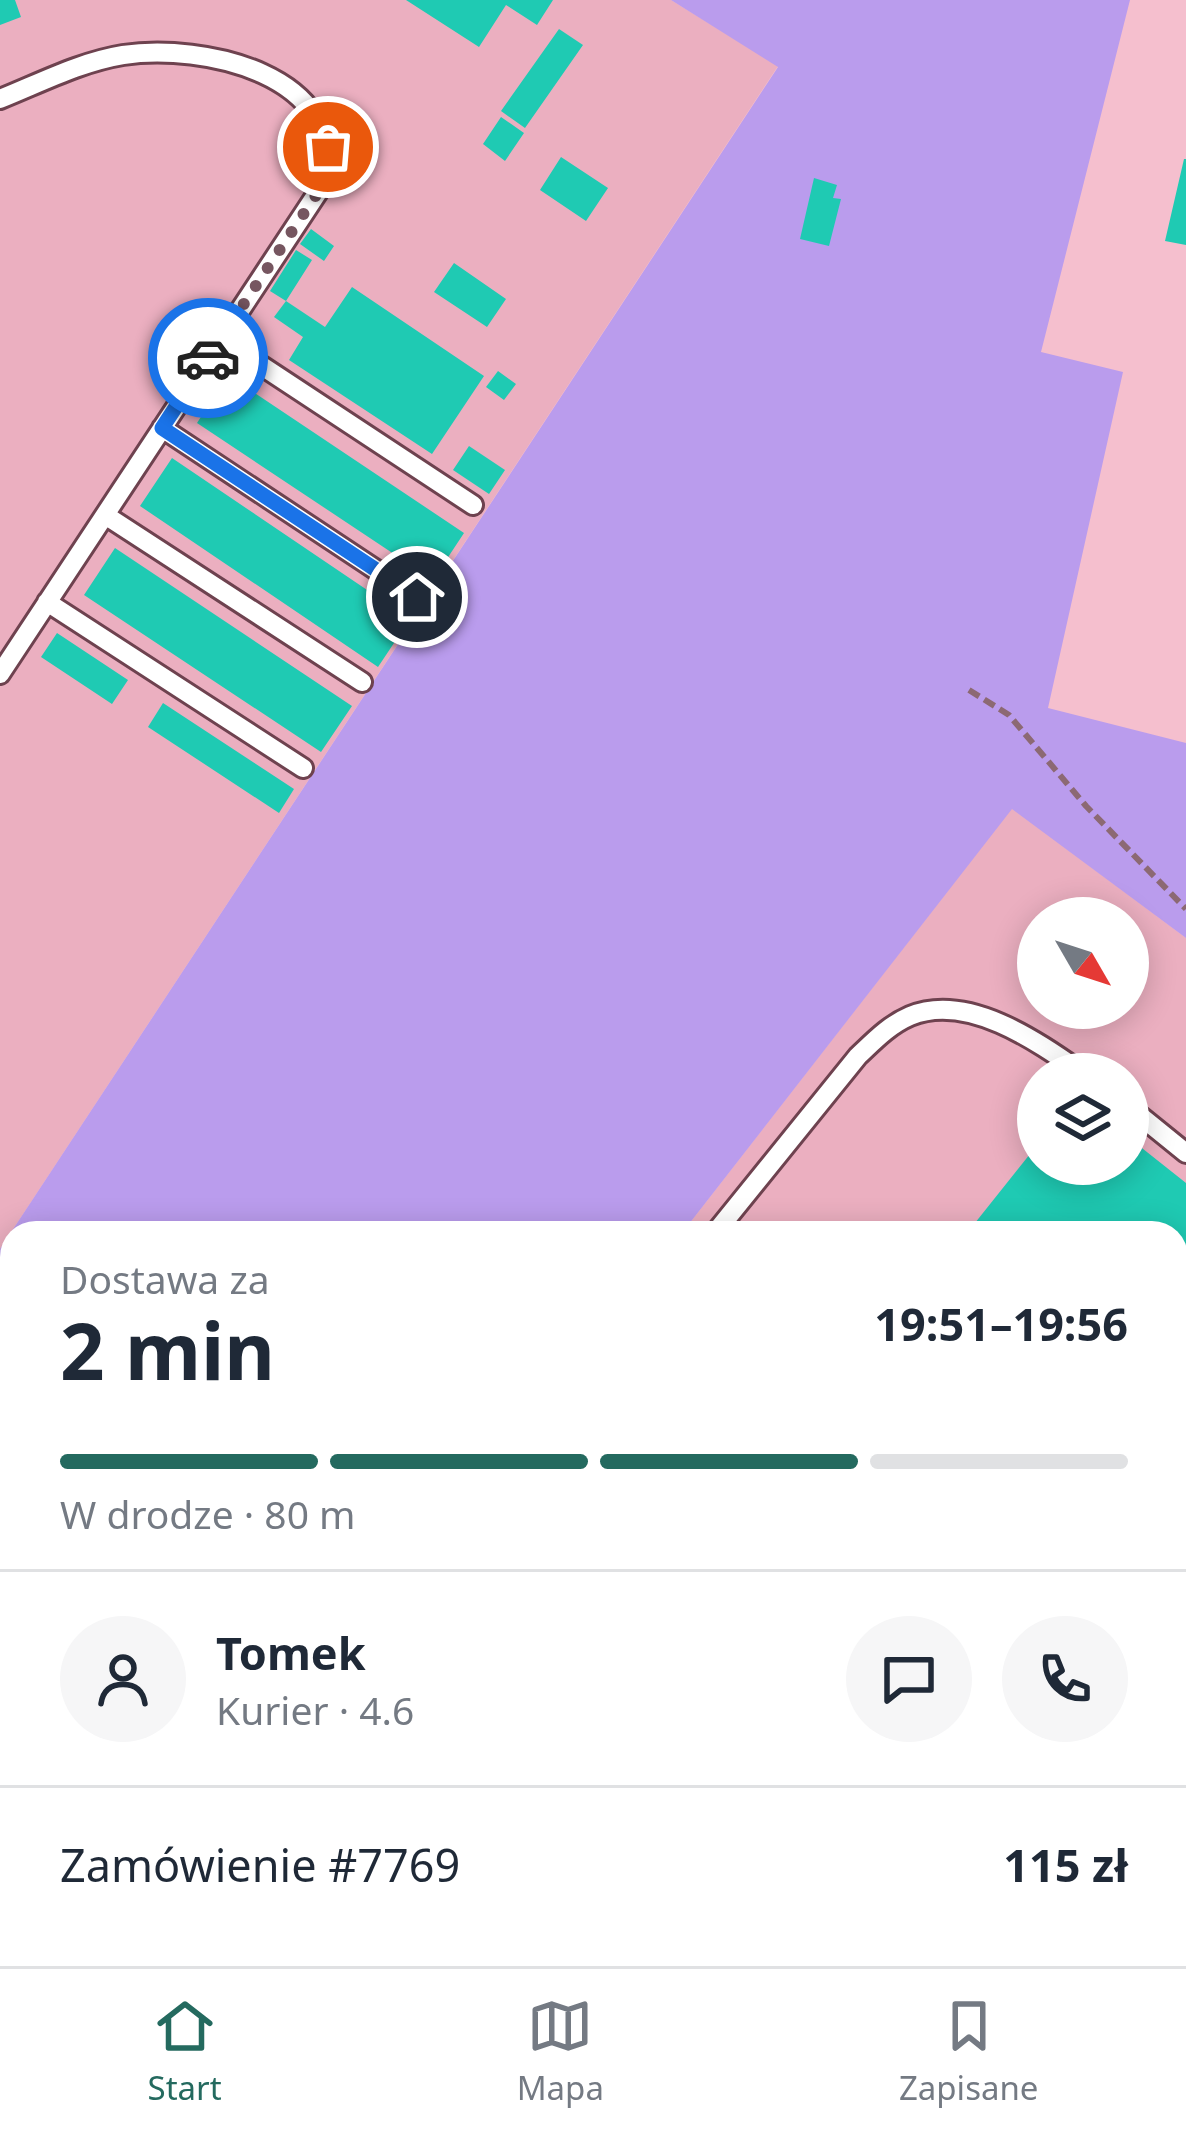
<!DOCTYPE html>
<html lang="pl">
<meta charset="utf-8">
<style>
:root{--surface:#fff;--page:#f6f6f7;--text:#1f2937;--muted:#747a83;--line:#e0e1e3;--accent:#246a5f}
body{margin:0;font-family:"Noto Sans",sans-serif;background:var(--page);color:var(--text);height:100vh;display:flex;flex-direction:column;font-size:45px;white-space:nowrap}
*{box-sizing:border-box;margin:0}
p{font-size:39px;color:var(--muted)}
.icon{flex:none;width:66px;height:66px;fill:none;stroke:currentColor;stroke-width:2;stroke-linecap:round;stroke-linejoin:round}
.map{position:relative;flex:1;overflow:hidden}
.panel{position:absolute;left:0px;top:1221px;width:1188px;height:747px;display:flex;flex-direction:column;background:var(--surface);border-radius:36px 36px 0 0;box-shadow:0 6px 30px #0003}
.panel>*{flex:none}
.needle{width:78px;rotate:129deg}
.fabs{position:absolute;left:1017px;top:897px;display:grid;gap:24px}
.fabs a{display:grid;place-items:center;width:132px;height:132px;border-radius:50%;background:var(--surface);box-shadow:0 6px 30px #0003;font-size:60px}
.pin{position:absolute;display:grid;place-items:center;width:102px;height:102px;color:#fff;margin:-51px;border:6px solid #fff;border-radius:50%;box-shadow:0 3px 12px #0007}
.courier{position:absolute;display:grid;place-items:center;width:120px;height:120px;margin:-60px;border:9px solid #1a73e8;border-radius:50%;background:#fff;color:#222;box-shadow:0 3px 15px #0007}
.head em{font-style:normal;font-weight:700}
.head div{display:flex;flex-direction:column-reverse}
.head{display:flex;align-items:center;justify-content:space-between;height:204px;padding:0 60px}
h1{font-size:78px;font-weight:700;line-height:90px}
.bar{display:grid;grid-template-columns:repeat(4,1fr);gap:18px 12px;align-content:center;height:144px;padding:0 60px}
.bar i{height:15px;border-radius:9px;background:var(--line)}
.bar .active{background:var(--accent)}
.bar p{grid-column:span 4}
.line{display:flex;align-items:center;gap:30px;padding:0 60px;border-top:3px solid var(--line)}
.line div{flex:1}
.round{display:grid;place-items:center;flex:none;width:126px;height:126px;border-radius:63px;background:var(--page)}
.menu{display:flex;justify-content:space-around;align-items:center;height:168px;border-top:3px solid var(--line);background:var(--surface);font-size:33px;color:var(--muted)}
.menu a{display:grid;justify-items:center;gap:6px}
.menu .active{color:var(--accent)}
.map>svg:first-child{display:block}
</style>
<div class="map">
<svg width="1186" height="1966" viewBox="0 0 1186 1966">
<rect width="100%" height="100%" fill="#f5bfce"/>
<path fill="#ebafc0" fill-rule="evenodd" d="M0,0h671l107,66 -778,1183z
M1012,808l174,130v871l-10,15v-591h-494zM1038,918h90v90h-90zM1038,1074h90v90h-90z
M114,1956h975l-7,10h-976z"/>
<path fill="#ba9ced" d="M671,0h459l-89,352 82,20 -75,336 138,35v195l-174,-129 -330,424h-670v723h99l-8,10h-103v-717l778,-1182z
M1186,1809v107l-10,15v-107z"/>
<path fill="#1fcab3" d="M0,0h15l6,17 -21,8z
M406,0h147l-16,25 -31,-20 -27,42z
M559,29l24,16 -58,83 -24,-17z
M501,117l23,16 -19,28 -22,-17z
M561,157l47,31 -22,33 -46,-31z
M1184,159h2v86l-21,-4z
M814,178l23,7 -4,13 8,1 -12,47 -29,-7z
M311,229l23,17 -10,15 -24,-17z
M296,250l16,10 -26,41 -16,-10z
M454,263l52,36 -19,28 -53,-35z
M352,287l132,89 -52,78 -143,-94 14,-23 -29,-20 12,-16 39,26z
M498,371l18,13 -12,16 -18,-13z
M228,375l236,158 -31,47 -236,-157z
M469,446l36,24 -16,24 -36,-24z
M172,458l238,161 -32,48 -238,-161z
M115,548l237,158 -31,46 -237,-157z
M57,633l71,47 -16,24 -71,-47z
M163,703l131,86 -15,24 -131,-86z
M1128,1137l58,46v350l-10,-8v-292h-209l71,-89v20h90z"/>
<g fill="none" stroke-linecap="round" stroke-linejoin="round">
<defs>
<path id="lane" d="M0,99c40,-16 80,-37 123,-44 79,-12 226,19 201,128l-324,491
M221,339l252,166
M162,428l255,169
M105,515l257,167
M47,602l256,166
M1128,1106l58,47
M715,1233l143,-177c16,-15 31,-31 52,-40 58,-24 128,26 174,58
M1176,1726l10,-15
M826,1956l14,10
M909,1966l6,-10
M1018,1966l6,-10"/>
<path id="street" d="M1176,1932l10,-16
M1154,1966l6,-10"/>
</defs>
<use href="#lane" stroke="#6e424f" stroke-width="24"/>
<use href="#street" stroke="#6e424f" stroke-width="42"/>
<path stroke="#8c6973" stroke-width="6" stroke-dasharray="12 6" stroke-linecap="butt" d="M969,690l40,25 77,91 100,103
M1176,1533l10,8
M1176,1561l10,-13"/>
<use href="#lane" stroke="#fff" stroke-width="18"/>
<use href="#street" stroke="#fff" stroke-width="36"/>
</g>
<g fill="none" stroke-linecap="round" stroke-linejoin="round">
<path stroke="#765660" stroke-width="12" stroke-dasharray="0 21.6" d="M208,358l116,-175 4,-36"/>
<path stroke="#1a73e8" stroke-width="15" d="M208,358l-46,70 255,169"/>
</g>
</svg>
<div class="fabs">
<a><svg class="needle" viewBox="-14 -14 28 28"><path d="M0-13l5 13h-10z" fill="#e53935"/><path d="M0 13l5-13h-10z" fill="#747a83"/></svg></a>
<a><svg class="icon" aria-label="layers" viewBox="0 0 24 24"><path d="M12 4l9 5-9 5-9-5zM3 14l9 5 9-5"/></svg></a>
</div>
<div class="pin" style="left:328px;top:147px;background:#ea580c"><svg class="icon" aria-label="bag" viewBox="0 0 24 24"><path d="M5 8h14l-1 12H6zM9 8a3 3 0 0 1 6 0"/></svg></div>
<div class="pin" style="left:417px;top:597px;background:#1f2937"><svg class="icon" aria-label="home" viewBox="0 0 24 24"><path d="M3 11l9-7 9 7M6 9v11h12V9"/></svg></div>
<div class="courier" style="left:208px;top:358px"><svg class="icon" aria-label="car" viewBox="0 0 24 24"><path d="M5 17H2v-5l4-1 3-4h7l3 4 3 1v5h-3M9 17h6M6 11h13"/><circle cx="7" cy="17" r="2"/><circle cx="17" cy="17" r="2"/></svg></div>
<section class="panel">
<div class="head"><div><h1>2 min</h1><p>Dostawa za</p></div><em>19:51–19:56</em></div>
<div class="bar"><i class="active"></i><i class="active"></i><i class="active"></i><i></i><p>W drodze · 80 m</p></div>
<div class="line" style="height:216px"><a class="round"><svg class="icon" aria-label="person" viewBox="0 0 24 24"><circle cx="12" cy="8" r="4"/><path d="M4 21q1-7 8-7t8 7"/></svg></a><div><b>Tomek</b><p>Kurier · 4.6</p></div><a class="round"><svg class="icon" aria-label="chat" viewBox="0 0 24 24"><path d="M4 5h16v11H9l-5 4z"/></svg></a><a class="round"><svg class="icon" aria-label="phone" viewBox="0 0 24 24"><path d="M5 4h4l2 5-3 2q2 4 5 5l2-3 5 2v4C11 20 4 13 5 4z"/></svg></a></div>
<div class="line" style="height:156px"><div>Zamówienie #7769</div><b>115 zł</b></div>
</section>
</div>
<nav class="menu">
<a class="active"><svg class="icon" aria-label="home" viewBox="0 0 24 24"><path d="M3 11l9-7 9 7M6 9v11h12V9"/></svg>Start</a>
<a><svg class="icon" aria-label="map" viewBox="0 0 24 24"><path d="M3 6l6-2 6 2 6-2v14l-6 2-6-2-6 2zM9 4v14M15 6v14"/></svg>Mapa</a>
<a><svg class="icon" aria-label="saved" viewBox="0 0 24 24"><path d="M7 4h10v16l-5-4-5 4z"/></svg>Zapisane</a>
</nav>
